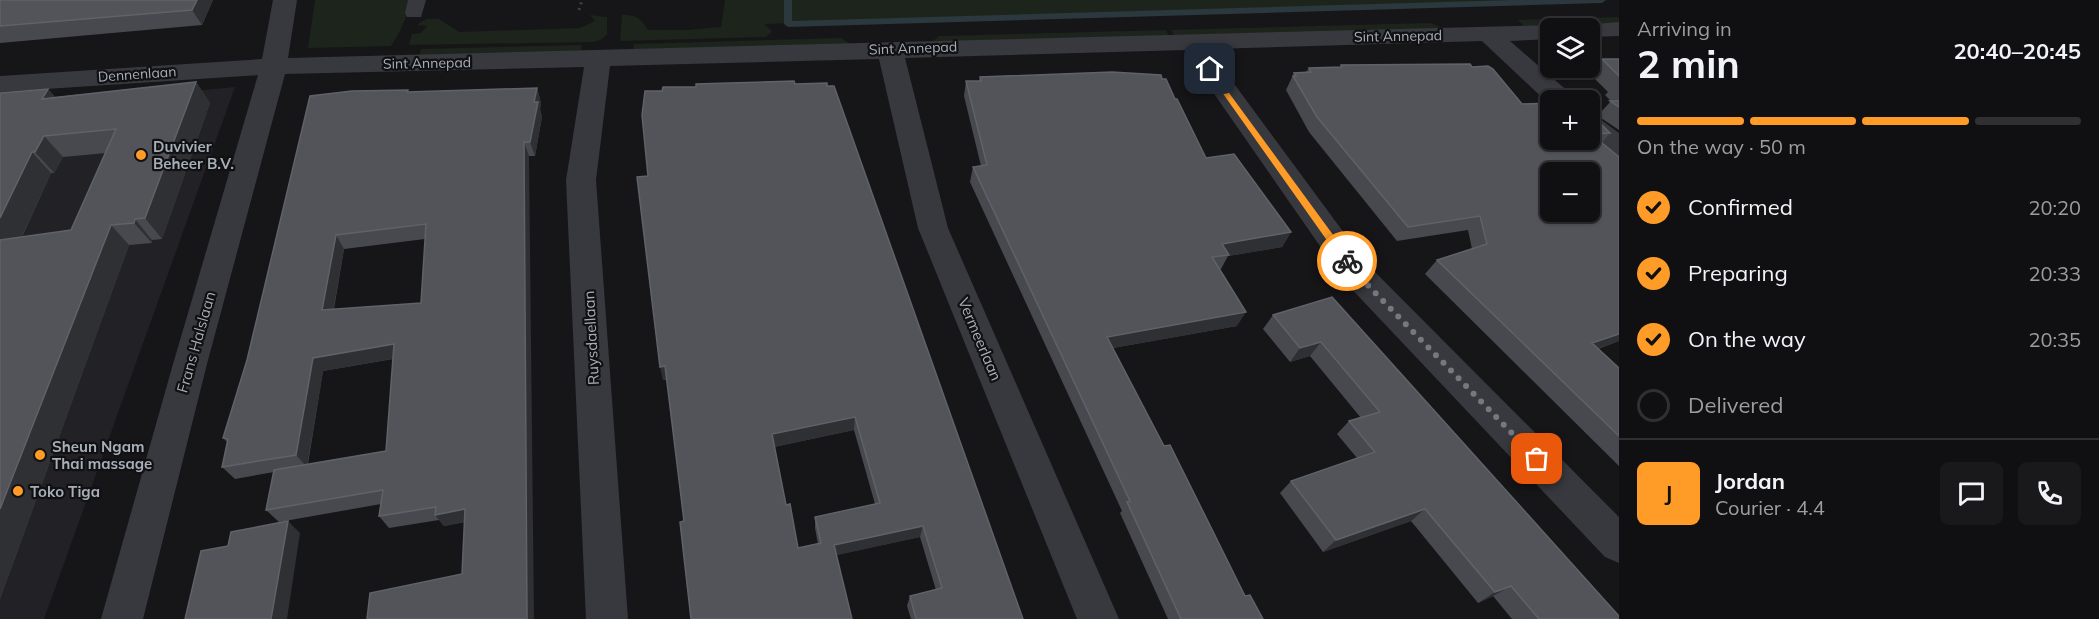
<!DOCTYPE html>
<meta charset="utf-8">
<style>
:root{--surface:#101012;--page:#19191b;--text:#f1f3f6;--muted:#9c9d9f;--line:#303032;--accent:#ff9c28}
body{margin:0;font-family:Mulish,sans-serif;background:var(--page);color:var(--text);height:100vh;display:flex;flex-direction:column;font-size:22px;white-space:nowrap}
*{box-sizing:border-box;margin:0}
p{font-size:20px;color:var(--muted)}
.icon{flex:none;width:33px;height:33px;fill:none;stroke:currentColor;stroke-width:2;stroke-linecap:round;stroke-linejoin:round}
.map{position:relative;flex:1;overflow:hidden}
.side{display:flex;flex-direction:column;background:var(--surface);width:480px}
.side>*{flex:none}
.buttons{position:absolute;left:1540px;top:18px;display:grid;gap:12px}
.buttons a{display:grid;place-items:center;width:60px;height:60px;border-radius:9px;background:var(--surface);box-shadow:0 2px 4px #0004,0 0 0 2px var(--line);font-size:30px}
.pin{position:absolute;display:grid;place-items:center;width:51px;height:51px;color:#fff;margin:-26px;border-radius:12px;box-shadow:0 3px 9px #0006}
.courier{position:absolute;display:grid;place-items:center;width:60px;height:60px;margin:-30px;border:4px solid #ff9c28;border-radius:50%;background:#fff;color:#222;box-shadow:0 2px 8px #0007}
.overview em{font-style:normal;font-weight:700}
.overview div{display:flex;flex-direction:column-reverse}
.overview{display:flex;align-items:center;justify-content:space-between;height:102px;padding:0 18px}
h1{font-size:39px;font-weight:700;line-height:45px}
.bar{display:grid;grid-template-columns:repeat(4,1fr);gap:9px 6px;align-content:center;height:72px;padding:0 18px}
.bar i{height:8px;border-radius:4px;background:var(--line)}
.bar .current{background:var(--accent)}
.bar p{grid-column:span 4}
.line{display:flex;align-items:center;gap:15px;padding:0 18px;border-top:2px solid var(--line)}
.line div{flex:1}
.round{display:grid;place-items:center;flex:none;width:63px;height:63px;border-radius:9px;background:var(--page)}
ol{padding:0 18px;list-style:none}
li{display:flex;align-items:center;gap:18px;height:66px}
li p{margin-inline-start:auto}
li .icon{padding:6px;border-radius:50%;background:var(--accent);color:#111;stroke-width:4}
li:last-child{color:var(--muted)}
li i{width:33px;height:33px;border:3px solid var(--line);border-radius:50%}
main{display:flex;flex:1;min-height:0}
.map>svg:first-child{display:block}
</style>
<main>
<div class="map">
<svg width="1619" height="619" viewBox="0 0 1619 619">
<rect width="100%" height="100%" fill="#161618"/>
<path fill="#222226" d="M235,87l-191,532h-44v-510z"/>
<path fill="#1c241c" d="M315,0h98l-13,31 -9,15 -83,2z
M725,0h894l-855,24 8,7 -6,6 -146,4 2,-26c14,0 18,2 26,15h38l35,-3z
M590,15l17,2v17l-5,5 -8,3 -185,3 3,-11 9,-1 6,-7 -10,-1 9,-6h13l20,13 121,-4 15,-7z
M1619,17v6l-95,3 -6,-6z
M1430,23l17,6 -273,7 -3,-6z
M1166,30l3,6 -237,6 7,-6z
M841,38l11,7 -219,5 1,-6z
M582,45l-2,7 -161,4 2,-7z"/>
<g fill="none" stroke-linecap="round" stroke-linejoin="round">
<path fill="#2b383e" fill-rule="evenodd" d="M784,0h8v21l721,-21h93l-4,3 -814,24 -4,-3z"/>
<path stroke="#3d4045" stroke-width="3" stroke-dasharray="2 4" stroke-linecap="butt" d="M579,10l3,-10"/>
<path fill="#37393e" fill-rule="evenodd" d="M408,0h18l-5,17h-14l-2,-4z"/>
<path fill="#37393e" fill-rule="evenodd" d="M273,0h24l-9,58 1263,-33 9,2 1,1h-10v11l-41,2 61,53 3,6h-23v6l-69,-65 -271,8 10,17 146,198 252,253v46l-14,-6 -260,-275 -144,-207 -15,-25 -281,8 43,170 171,391h-42l-159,-391 -39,-169 -269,7 -14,114 32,439h-42l-20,-439 18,-113 -299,7 -78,290 -64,255h-42l72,-255 85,-289 -258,17v-16l262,-17z
M1619,22v14l-29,1v-9h-11l2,-3z
M1590,116l10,3 19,14v25l-10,-3 -19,-16z"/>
</g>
<path fill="#47494e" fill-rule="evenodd" d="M0,0h213l-11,25 -202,18z
M1602,59h17v71l-18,-12v6l9,9 -8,10 17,198 -21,8 21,19v98l-194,-192 12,-14 35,-11 -4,-19 -71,11 -88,-109 -23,-42 8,-17 12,-1 3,-4 31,-1 1,-2 131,2 50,37 68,-2 11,10 10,-11 -6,-6 3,-3 -18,-18z
M980,77l195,22 31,59 85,74 -9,15 -54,9 -7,13h-2l18,57 -124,22 51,98 81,150 18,23h-95l-48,-106 2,-2 -152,-329 3,-15 8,-1 -17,-70 2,-15h13z
M196,82l14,21 -48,136 -10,1v3l-23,2 -129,354v-506l48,-4 7,8zM106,153l-35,77 -49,7 29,-64h3l9,-16z
M795,84l228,535h-112l-4,-13 3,-10 26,-6 -16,-53 -84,18 16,64 -168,-98 -17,-141h-4l-15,-204zM854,430l21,74 -60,13v11l3,16 -20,4 -12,-43 -12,-58z
M537,88l4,15 -1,6 2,8 -7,39h-6l-67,418 3,-52 -21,4 -5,-6 -50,8 -10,-12 2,-12 -102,18 -13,-12 8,-38 -39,7 -13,-12 5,-25 -4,-4 186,-346zM425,239l-4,64 -87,6 10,-60zM393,359l-7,92 -78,13 15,-93z
M1332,297l287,322h-107l-19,-23 -15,7 -67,-82 -88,31 -43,-59 11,-12 66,-23 -20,-24 12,-13 12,-3 -51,-62 -20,6 -27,-33 10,-14z"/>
<path fill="#2f3034" d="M197,0h16l-11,25 -10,-15z
M196,82l14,21 -48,136 -17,-21z
M537,88l4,15 -1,6 2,8 -7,39 -5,-14 4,-40z
M48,89l17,21 -23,-11z
M44,136l19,21 -9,16 -19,-21z
M524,142l5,14 5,463h-7z
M32,152l19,21 -41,89 -10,-9v-35z
M135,219l17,21v3l-18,-20z
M111,225l18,20 -129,354v-90z
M1291,232l-9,15 -54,9 1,-1 -7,-11z
M336,235l8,14 -13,74 -9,-13z
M1246,312l-9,14 -136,24 6,-13z
M1619,334v7l-43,15 16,-13z
M1321,342l-11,14 -20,6 10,-14z
M394,344l9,13 -80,14 -16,96 -11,-12 17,-97z
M665,366l3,13 -5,1 -3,-13z
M855,417l-1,13 -81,17 -1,-13z
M465,509l8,11 -29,6 -9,-11z
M1425,509l-14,12 -88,31 13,-12z
M288,521l12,12 -13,86h-16z
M923,526l-3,11 -87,19 1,-11z
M1511,586l-18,10 -15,7 17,-11z"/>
<path fill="#52545a" stroke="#5f6268" stroke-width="1.5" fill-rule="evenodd" d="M0,0h197l-5,10 -192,16z
M1602,59h17v17z
M1470,64l2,3 16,-1 5,3 29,35 29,-1v37h39v-38h11v22l9,9 -19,1 28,23v177l-27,9 27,25v68l-182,-176 50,-16 -7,-28 -72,11 -91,-110 -24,-41h3l-2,-3 17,-1 -2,-4 33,-1 -1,-2zM1551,172h39v40h-39z
M1112,72l49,3 1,4h4l9,20h2l29,59 28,-4 57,78 -69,12 7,11 -17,2 34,55 -139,25 57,109 6,-1 75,151 5,-1 13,24h-82l-54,-117 3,-1 -157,-334 14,-2 -21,-84h15l-1,-4z
M794,81l1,3 32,-1v3h7l189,533h-107l-6,-23 32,-8 -19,-62 -89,19 18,74h-161l-11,-97 4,-1 -19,-155 -5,1 -23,-190 11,-1 -6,-61 3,-24h17l1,-4h33v-3zM855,417l25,86 -65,14 6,26 -23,5 -8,-44 -4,1 -14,-71z
M196,82l-51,136 -10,1 -1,4 -23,2 -111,284v-269l71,-10 45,-101 -72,7 -9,16h-3l-32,66v-125l48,-4 -6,10z
M537,88l-3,14h4l-8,40h-6l3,477h-160l3,-26 92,-19 3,-65 -30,6 1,-8 -57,9 4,-26 -117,20 8,-40 112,-19 8,-107 -81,14 -17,97 -74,12 6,-28 -5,-1 24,-78 63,-264 42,-5 56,-1 -1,2zM426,224l-5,79 -99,7 14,-75z
M1610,101h9v6z
M1332,297l287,319v3h-80l-28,-33 -16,6 -70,-83 -89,31 -45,-59 84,-29 -26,-31 31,-9 -59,-70 -21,6 -27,-33z
M288,521l-17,98h-86l16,-68 27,-5 3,-14z"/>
<path fill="#ff9c28" d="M1210,67l140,191v5h-7l-136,-192v-3z"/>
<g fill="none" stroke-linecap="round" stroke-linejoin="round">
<path stroke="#747981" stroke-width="6" stroke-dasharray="0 10.8" d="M1347,261l9,12 181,186"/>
</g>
<g fill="#ff9c28" stroke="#111113" stroke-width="2">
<circle cx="141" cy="155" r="6"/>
<circle cx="40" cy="455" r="6"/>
<circle cx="18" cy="491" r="6"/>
</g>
<g text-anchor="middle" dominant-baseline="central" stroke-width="4.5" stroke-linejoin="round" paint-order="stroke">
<g font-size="14" fill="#a7afb9" stroke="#111113">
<text transform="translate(1398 36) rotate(-1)">Sint Annepad</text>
<text transform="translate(913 48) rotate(-2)">Sint Annepad</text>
<text transform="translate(427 63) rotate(-1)">Sint Annepad</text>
<text transform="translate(137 74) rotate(-4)">Dennenlaan</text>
</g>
<g font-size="15" font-weight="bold" fill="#a7afb9" stroke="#111113" text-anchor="start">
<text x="153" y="146">Duvivier<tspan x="153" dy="17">Beheer B.V.</tspan></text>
<text x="52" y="446">Sheun Ngam<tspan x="52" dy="17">Thai massage</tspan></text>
<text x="30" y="491">Toko Tiga</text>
</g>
<g font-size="15" fill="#a7afb9" stroke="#111113">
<text transform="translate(591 338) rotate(-93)">Ruysdaellaan</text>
<text transform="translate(980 339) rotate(67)">Vermeerlaan</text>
<text transform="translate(196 342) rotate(-74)">Frans Halslaan</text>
</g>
</g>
</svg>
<div class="buttons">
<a><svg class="icon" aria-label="layers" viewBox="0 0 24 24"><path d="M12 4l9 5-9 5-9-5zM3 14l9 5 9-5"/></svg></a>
<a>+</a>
<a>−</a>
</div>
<div class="pin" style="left:1537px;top:459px;background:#ea580c"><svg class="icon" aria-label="bag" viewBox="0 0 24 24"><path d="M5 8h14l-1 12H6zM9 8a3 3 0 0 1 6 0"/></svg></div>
<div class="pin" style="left:1210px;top:69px;background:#1f2937"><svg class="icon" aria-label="home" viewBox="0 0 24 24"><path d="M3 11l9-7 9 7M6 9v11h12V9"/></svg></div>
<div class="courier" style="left:1347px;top:261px"><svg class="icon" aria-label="bike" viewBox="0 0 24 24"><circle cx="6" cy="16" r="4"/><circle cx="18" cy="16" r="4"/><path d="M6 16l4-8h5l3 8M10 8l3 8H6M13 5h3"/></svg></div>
</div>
<section class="side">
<div class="overview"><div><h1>2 min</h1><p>Arriving in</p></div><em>20:40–20:45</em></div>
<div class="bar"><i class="current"></i><i class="current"></i><i class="current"></i><i></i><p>On the way · 50 m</p></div>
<ol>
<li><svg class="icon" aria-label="check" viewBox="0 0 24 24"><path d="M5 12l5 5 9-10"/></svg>Confirmed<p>20:20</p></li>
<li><svg class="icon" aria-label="check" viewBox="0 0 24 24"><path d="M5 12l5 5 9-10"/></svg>Preparing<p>20:33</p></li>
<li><svg class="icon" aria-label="check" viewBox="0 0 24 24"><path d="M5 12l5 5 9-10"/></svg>On the way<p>20:35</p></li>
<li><i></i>Delivered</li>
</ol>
<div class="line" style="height:108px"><b class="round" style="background:var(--accent);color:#111">J</b><div><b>Jordan</b><p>Courier · 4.4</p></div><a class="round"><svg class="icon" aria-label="chat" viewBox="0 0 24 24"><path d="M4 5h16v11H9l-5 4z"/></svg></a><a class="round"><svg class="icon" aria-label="phone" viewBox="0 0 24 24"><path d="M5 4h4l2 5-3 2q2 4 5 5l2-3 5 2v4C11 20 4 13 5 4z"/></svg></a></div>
</section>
</main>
